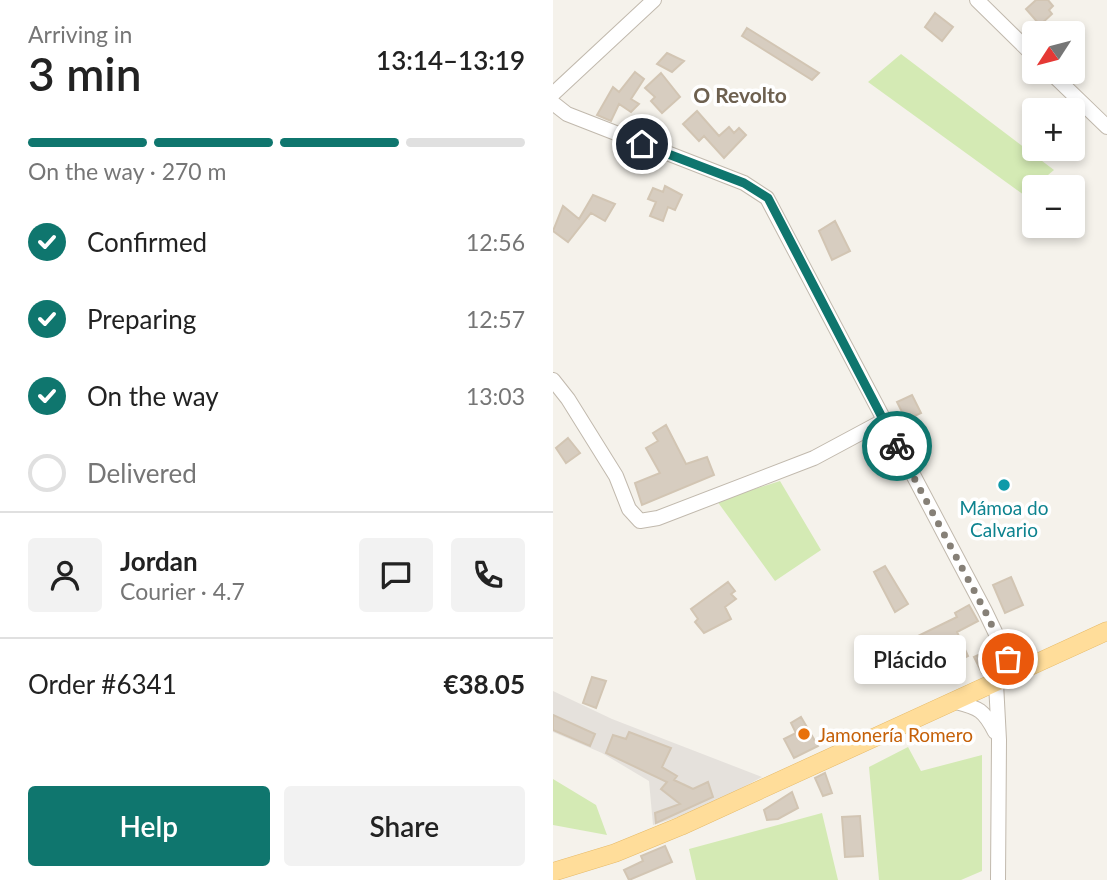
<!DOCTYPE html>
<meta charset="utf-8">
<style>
:root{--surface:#fff;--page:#f2f2f2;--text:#222;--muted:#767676;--line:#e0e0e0;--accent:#0f766e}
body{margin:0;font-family:Lato,sans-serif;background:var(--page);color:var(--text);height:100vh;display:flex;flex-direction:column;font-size:26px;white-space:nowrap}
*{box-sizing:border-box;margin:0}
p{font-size:23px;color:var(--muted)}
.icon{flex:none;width:38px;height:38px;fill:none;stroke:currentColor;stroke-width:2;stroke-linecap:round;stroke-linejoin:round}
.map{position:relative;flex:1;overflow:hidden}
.side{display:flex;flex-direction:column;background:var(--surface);width:553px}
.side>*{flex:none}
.needle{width:46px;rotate:234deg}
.tools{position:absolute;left:469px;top:21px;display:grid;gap:14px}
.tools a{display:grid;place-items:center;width:63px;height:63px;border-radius:7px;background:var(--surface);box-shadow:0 4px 10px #0003;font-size:35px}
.pin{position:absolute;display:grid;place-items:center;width:60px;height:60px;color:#fff;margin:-30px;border:4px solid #fff;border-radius:50%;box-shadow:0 2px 7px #0007}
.courier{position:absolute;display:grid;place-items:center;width:70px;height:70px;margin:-35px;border:5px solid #0f766e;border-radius:50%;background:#fff;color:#222;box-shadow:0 2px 9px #0007}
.bubble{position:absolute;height:49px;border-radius:7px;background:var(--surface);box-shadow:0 4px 10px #0003;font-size:23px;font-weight:600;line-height:49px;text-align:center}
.overview em{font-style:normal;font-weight:600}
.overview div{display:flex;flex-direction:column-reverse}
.overview{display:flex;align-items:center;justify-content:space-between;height:119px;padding:0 28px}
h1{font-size:46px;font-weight:600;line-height:52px}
.bar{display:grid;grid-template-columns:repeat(4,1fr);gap:10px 7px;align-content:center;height:84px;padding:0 28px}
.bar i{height:9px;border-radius:5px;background:var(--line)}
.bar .selected{background:var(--accent)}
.bar p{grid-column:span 4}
.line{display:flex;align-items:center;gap:18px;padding:0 28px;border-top:2px solid var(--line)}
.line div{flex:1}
.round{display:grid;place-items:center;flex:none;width:74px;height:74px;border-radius:7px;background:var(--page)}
ol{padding:0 28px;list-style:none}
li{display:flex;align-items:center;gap:21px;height:77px}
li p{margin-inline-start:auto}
li .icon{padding:7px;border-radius:50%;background:var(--accent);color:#fff;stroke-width:4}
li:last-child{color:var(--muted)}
li i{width:38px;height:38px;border:4px solid var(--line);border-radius:50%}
.action{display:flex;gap:14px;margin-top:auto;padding:14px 28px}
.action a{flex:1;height:80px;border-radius:7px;background:var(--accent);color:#fff;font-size:28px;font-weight:600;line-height:80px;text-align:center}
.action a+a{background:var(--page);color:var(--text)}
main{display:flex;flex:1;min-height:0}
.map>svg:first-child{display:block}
</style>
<main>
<section class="side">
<div class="overview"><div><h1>3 min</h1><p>Arriving in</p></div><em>13:14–13:19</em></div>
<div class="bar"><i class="selected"></i><i class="selected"></i><i class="selected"></i><i></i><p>On the way · 270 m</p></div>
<ol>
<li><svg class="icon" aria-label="check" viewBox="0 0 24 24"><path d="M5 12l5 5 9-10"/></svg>Confirmed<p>12:56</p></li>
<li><svg class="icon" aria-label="check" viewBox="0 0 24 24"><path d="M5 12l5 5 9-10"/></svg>Preparing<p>12:57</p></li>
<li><svg class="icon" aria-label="check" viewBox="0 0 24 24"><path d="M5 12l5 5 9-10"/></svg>On the way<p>13:03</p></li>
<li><i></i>Delivered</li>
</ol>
<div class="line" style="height:126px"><a class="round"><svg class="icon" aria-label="person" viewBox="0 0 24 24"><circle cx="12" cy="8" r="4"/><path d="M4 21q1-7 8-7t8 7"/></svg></a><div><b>Jordan</b><p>Courier · 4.7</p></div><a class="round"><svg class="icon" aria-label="chat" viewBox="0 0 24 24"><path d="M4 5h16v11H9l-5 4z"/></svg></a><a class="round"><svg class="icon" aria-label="phone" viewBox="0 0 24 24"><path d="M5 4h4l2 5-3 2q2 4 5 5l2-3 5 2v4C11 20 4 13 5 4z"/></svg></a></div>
<div class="line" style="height:91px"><div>Order #6341</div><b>€38.05</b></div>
<div class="action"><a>Help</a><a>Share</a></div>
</section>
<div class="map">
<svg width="554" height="880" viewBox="0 0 554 880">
<rect width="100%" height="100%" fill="#f5f2eb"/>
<path fill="#e5e1dc" d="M0,691l59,28 150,58 -61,33 -48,15 -4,-44 -47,-28 -49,-21z"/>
<path fill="#d4eab4" d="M348,54l153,116 -30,25 -156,-113z
M227,481l41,69 -46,31 -58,-80z
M355,747l13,24 61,-16v116l-21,9h-82l-10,-113z
M0,779l43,26 11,30 -54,-10z
M269,813l16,67h-142l-7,-31z"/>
<path fill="#d7cdc0" stroke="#d2c5b3" stroke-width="2" d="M483,0h12l5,6 -4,4 3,4 -12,11 -14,-16z
M382,13l18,14 -11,14 -17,-14z
M194,28l72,45 -7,7 -70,-44z
M114,53l17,8 -12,11 -15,-8z
M82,72l9,7 -13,20 8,5 -8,8 -12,-8 -8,17 -14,-6 16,-28 6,5z
M108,73l19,24 -18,16 -11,-12 4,-4 -10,-9z
M144,111l22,25 10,-9 5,6 5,-5 7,7 -22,23 -20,-22 -5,5 -16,-17z
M112,186l17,9 -7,15 -7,-3 -5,14 -13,-5 6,-14 -8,-3 5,-11 10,4z
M40,195l22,9 -10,17 -14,-8 -23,29 -15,-11 10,-25 16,13z
M282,221l15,30 -18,9 -13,-29z
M359,395l9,18 -15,7 -9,-18z
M113,425l20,39 21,-7 7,18 -72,30 -7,-22 25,-10 -14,-25 12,-7 -5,-8z
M15,438l12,15 -14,10 -10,-15z
M332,566l23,38 -13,8 -21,-40z
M458,577l12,28 -18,8 -12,-28z
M175,582l7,9 -4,3 5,5 -11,8 6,12 -27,14 -9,-11 3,-3 -7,-10z
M416,605l9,16 -21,11 11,24 -32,16 -18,-36 39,-19 -2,-4z
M438,649l8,16 -17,8 -8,-16z
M39,677l14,4 -10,27 -13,-5z
M0,715l42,19 -5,12 -37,-16z
M248,717l17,29 -24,12 -10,-19 12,-6 -5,-10z
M76,732l42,16 -9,19 15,9 -3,4 15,7 4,2 15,-7 5,15 -57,26 -1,-10 25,-9 -19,-15 6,-7 -61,-29 7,-18 13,4z
M272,773l7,20 -9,3 -8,-18z
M239,792l6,16 -20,11 -11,1 -3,-10z
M307,816l3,40 -18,1 -3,-40z
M112,846l7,16 -43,18 -5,-10 19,-9 -2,-5z"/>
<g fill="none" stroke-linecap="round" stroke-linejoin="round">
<defs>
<path id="minor" d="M424,0l57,56
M497,72l57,55
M0,94l101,-94
M0,103l14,11 177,69 23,15 218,413 23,48 4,17
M0,380l15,19 48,77 13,33 11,12 18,-3 156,-60 69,-37
M443,683l3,57 -1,140
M403,702c23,6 28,8 39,30"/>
<path id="major" d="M0,872l62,-19 66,-27 426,-195"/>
</defs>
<use href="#minor" stroke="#c1b9ad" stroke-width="16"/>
<use href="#major" stroke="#e6ba68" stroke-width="19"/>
<use href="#minor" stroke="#fff" stroke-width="14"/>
<use href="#major" stroke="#ffdd9a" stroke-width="18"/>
</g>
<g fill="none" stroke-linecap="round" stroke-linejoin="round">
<path stroke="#868077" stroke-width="7" stroke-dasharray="0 12.6" d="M344,446l88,165 23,48"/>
<path stroke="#0f766e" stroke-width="9" d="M89,144l102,39 24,15 129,248"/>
</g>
<circle fill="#0f9aa8" stroke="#fff" stroke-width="2.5" cx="451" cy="485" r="7"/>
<circle fill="#e8710a" stroke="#fff" stroke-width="2.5" cx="251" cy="734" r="7"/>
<g text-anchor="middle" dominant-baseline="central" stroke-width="7" stroke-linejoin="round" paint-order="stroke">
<g font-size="19" fill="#0d838f" stroke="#fff">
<text x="451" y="507">Mámoa do<tspan x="451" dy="22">Calvario</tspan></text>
</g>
<g font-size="19" fill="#c56008" stroke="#fff" text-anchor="start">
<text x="265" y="734">Jamonería Romero</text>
</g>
<g font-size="21" font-weight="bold" fill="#6d604f" stroke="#fff">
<text x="187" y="94">O Revolto</text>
</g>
</g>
</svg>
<div class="tools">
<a><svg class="needle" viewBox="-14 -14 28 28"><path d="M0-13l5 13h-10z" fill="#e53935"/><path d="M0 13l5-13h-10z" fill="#767676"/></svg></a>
<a>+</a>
<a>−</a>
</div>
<div class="pin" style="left:455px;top:659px;background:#ea580c"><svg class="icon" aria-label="bag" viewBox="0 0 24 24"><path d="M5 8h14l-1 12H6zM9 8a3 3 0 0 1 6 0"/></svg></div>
<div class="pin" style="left:89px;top:144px;background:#1f2937"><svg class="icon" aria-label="home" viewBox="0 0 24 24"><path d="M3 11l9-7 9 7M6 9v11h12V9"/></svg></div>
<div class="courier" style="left:344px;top:446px"><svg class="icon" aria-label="bike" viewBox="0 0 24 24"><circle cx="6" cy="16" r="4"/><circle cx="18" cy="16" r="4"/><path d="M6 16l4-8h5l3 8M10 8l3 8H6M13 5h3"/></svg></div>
<div class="bubble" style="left:301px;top:635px;width:112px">Plácido</div>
</div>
</main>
